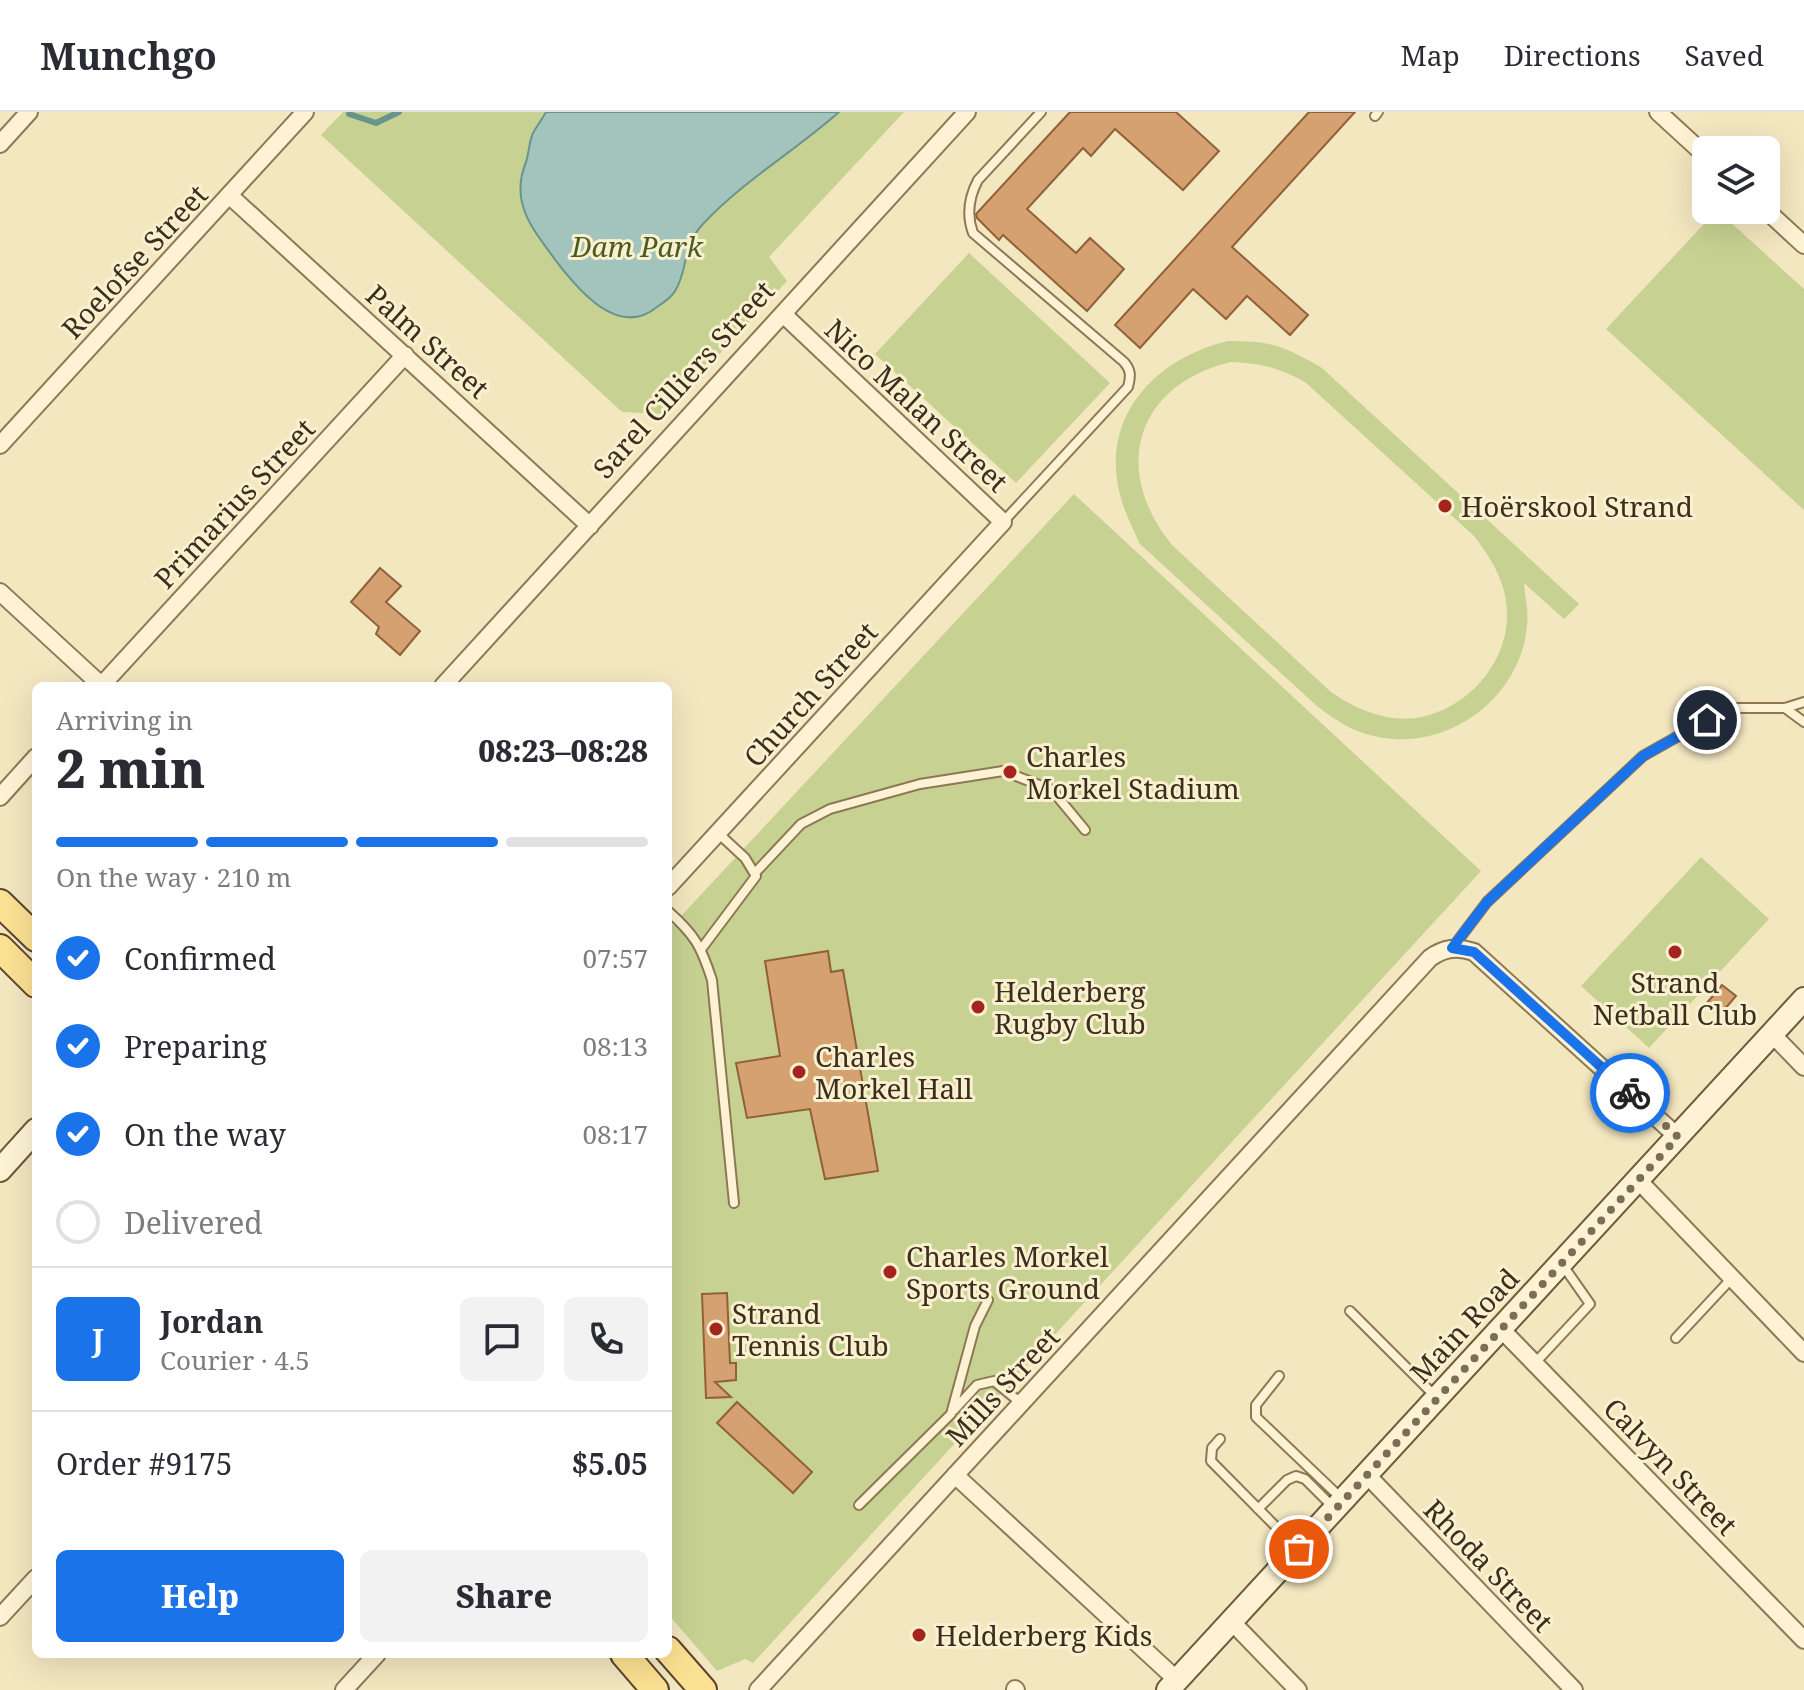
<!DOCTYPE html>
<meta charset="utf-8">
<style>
:root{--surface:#fff;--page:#f2f2f3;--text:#2b2b33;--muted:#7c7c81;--line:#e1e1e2;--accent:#1a73e8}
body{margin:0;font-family:"Noto Serif",serif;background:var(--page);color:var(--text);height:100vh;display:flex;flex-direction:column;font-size:30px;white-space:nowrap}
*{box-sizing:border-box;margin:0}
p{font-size:26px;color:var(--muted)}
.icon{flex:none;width:44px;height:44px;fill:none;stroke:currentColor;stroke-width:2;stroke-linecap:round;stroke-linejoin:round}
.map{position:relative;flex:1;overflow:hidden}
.panel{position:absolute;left:32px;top:570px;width:640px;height:976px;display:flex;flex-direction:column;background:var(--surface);border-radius:12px;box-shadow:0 8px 32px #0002}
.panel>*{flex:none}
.buttons{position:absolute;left:1692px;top:24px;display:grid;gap:16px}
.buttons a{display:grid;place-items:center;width:88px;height:88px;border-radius:12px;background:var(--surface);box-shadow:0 8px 32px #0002;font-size:40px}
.pin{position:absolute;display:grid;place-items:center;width:68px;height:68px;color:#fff;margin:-34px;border:4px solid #fff;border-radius:50%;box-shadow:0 2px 8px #0007}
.courier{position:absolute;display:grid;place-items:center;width:80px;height:80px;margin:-40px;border:6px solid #1a73e8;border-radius:50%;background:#fff;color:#222;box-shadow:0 2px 10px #0007}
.headline em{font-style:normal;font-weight:800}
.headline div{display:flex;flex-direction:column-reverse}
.headline{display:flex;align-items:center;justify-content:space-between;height:136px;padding:0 24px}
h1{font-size:52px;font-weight:800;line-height:60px}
.bar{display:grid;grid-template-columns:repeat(4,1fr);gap:12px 8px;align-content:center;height:96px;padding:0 24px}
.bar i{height:10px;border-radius:6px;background:var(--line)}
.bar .selected{background:var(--accent)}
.bar p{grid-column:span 4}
.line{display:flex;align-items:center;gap:20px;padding:0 24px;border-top:2px solid var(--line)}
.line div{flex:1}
.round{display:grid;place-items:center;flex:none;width:84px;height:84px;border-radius:12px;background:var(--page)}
ol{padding:0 24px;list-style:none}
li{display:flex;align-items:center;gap:24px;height:88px}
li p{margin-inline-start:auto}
li .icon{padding:8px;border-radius:50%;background:var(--accent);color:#fff;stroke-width:4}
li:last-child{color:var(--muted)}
li i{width:44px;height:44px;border:4px solid var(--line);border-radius:50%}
.action{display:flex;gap:16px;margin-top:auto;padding:16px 24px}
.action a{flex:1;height:92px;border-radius:12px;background:var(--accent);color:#fff;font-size:32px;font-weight:800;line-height:92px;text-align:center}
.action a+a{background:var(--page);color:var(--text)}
header{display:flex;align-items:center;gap:48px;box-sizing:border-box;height:112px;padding:0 40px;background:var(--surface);border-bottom:2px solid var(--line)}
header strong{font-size:38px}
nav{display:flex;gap:44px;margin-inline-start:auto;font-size:28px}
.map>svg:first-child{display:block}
</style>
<header>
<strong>Munchgo</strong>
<nav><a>Map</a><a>Directions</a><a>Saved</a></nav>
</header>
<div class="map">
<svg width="1804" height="1578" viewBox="0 0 1804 1578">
<rect width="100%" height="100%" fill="#f3e7c0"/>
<path fill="#c7d292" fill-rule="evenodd" d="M343,0h561l-135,145 18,24 -123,133 -42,-2 -301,-277z
M1717,98l87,79v221l-198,-181z
M969,141l141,130 -94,100 -141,-129z
M1228,229c45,0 56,5 94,27l257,236 -15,15 -40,-36c1,14 5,29 3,43 -7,77 -88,131 -161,108 -18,-5 -33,-16 -48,-27l-178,-163c-9,-19 -18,-37 -22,-58 -14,-75 42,-129 110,-145zM1231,250c29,1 49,6 74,20l169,154c18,23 33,48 33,78 1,60 -60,115 -120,103 -21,-4 -38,-13 -56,-25l-159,-147c-61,-75 -37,-160 59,-183z
M1074,382l407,377 -728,792 -8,-4 -28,12 -49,-57v-684z
M1701,745l68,62 -120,129 -68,-62z"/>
<path fill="#a3c4bd" stroke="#69948c" stroke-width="2" d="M546,0h293c-44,39 -97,70 -136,112 -22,23 -14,45 -28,67 -3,6 -12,12 -18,16 -46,38 -95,-38 -119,-71 -17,-24 -23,-47 -12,-74 3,-9 3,-20 7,-29 4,-7 9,-14 13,-21z"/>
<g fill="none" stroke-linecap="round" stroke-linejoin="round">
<path stroke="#69948c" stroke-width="6" d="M349,2l27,9 23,-11"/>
</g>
<path fill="#d6a171" stroke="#906138" stroke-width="2" d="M1070,0h106l43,39 -36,39 -68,-61 -24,27 -8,-8 -56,61 49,44 14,-15 34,31 -37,42 -84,-76 -4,5 -22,-22 -1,-4z
M1309,0h46l-123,135 76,68 -18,20 -43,-39 -21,23 -33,-30 -53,59 -25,-23z
M380,456l21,18 -15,16 34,29 -20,24 -24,-21 3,-7 -28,-25z
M828,839l3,21 12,-2 35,201 -53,8 -15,-70 -63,9 -11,-55 44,-7 -15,-95z
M1722,873l14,11 -17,20 -13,-12z
M727,1181l3,70h6v17l-21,2 16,15 -25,1 -4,-104z
M737,1290l75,70 -19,21 -76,-70z"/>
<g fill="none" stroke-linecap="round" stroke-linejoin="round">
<defs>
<path id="lane" d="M1375,4l3,-4
M1003,410l125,-135c3,-11 3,-17 -4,-25l-151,-129c-7,-19 -4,-36 5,-53l63,-68
M1785,596l19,14
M755,761l46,-49 29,-15 90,-25 83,-13 49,19 33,40
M668,799c27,24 33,35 44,69l22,223
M1453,835l34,-45 156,-146 85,-48h57l19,-6
M702,836l54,-72 -11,-18 -27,-25
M1350,1199l87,87
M1676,1226l56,-60
M1535,1251l55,-59 -28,-40
M1279,1264l-23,29v12l87,83
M954,1298l23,-25 17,-4 27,22
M1220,1327l-8,9 -1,13 87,88
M859,1393l92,-91 24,-88 13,-26
M1258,1397l29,-29 9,-4 9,3 30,30"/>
<path id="street" d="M1658,0l48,44
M0,32l29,-32
M229,83l361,331
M1766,98l38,35
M0,333l305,-333
M0,480l102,94
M101,574l304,-331
M443,574l524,-574
M0,685l36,-40
M668,775l335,-365 -220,-208
M1772,922l32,33
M1638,1068l166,173
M1501,1217l303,311
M955,1363l222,205
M1367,1363l207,215
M0,1505l36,-39
M1232,1510l66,68
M1015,1577l1,1
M344,1578l33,-36
M758,1578l672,-732c14,-10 27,-12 44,-6l204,185"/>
<path id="secondary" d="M0,1058l36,-40
M1168,1578l636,-691"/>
<path id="primary" d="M0,791l36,35
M0,836l36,36
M668,1538l35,40
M624,1542l31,36"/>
</defs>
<use href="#lane" stroke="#8e7755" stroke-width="12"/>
<use href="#street" stroke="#8e7755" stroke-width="20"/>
<use href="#secondary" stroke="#705839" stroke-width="26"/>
<use href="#primary" stroke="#5b442a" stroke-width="30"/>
<use href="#lane" stroke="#fdf3d4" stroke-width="8"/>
<use href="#street" stroke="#fdf3d4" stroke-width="16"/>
<use href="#secondary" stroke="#fdf3d4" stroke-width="22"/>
<use href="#primary" stroke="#fbe193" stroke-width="26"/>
</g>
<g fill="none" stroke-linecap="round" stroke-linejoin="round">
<path stroke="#7c6e55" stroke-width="8" stroke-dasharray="0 14.4" d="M1299,1437l379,-412 -48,-44"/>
<path stroke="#1a73e8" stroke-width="10" d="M1630,981l-156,-141 -22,-4 35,-46 156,-146 64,-36"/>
</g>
<g fill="#a4251e" stroke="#f9f0d0" stroke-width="3">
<circle cx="1445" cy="394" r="8"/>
<circle cx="1010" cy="660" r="8"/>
<circle cx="1675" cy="840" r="8"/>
<circle cx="978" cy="895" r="8"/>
<circle cx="799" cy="960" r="8"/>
<circle cx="890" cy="1160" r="8"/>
<circle cx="716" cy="1217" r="8"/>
<circle cx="919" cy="1523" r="8"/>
</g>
<g text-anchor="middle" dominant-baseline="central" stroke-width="6" stroke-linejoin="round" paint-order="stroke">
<g font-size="28" font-style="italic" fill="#495b20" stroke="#f9f0d0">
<text x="637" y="134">Dam Park</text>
</g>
<g font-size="28" fill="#3c2d1c" stroke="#f9f0d0">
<text transform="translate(134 149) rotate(-47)">Roelofse Street</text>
<text transform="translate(428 229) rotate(42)">Palm Street</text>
<text transform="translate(683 267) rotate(-48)">Sarel Cilliers Street</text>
<text transform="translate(917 293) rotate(43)">Nico Malan Street</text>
<text transform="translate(234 391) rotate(-47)">Primarius Street</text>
<text transform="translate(810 582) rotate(-48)">Church Street</text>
<text transform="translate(1464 1213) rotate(-47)">Main Road</text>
<text transform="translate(1002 1274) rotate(-47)">Mills Street</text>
<text transform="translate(1671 1354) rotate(46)">Calvyn Street</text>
<text transform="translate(1489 1453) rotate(46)">Rhoda Street</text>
</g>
<g font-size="28" fill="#3c2d1c" stroke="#f9f0d0" text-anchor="start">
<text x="1461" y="394">Hoërskool Strand</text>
<text x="1026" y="644">Charles<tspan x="1026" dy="32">Morkel Stadium</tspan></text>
<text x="1675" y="870" text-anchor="middle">Strand<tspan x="1675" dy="32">Netball Club</tspan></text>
<text x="994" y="879">Helderberg<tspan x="994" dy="32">Rugby Club</tspan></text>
<text x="815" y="944">Charles<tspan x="815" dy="32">Morkel Hall</tspan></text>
<text x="906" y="1144">Charles Morkel<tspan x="906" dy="32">Sports Ground</tspan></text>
<text x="732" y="1201">Strand<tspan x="732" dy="32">Tennis Club</tspan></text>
<text x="935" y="1523">Helderberg Kids</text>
</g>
</g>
</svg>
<div class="buttons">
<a><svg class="icon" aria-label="layers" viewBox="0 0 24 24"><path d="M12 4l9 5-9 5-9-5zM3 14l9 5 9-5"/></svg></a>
</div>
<div class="pin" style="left:1299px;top:1437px;background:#ea580c"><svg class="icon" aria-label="bag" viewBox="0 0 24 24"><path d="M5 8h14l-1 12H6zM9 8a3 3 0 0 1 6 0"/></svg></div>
<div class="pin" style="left:1707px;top:608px;background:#1f2937"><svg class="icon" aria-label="home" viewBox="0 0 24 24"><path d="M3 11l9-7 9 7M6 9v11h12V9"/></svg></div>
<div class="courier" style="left:1630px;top:981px"><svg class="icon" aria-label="bike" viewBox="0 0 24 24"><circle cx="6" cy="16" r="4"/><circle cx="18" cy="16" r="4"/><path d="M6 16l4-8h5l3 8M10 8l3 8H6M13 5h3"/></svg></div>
<section class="panel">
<div class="headline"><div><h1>2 min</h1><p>Arriving in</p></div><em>08:23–08:28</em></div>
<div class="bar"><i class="selected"></i><i class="selected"></i><i class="selected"></i><i></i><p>On the way · 210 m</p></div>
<ol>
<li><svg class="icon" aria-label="check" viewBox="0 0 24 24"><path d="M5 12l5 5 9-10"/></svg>Confirmed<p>07:57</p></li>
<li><svg class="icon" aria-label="check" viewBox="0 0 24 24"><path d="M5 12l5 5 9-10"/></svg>Preparing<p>08:13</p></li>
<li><svg class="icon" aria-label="check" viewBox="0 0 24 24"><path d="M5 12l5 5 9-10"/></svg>On the way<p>08:17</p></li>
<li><i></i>Delivered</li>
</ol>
<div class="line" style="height:144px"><b class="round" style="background:var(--accent);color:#fff">J</b><div><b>Jordan</b><p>Courier · 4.5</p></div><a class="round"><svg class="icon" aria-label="chat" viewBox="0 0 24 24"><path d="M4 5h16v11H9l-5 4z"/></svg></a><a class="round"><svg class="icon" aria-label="phone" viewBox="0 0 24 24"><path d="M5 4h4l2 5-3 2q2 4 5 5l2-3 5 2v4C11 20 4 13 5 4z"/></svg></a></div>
<div class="line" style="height:104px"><div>Order #9175</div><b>$5.05</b></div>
<div class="action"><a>Help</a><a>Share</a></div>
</section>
</div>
